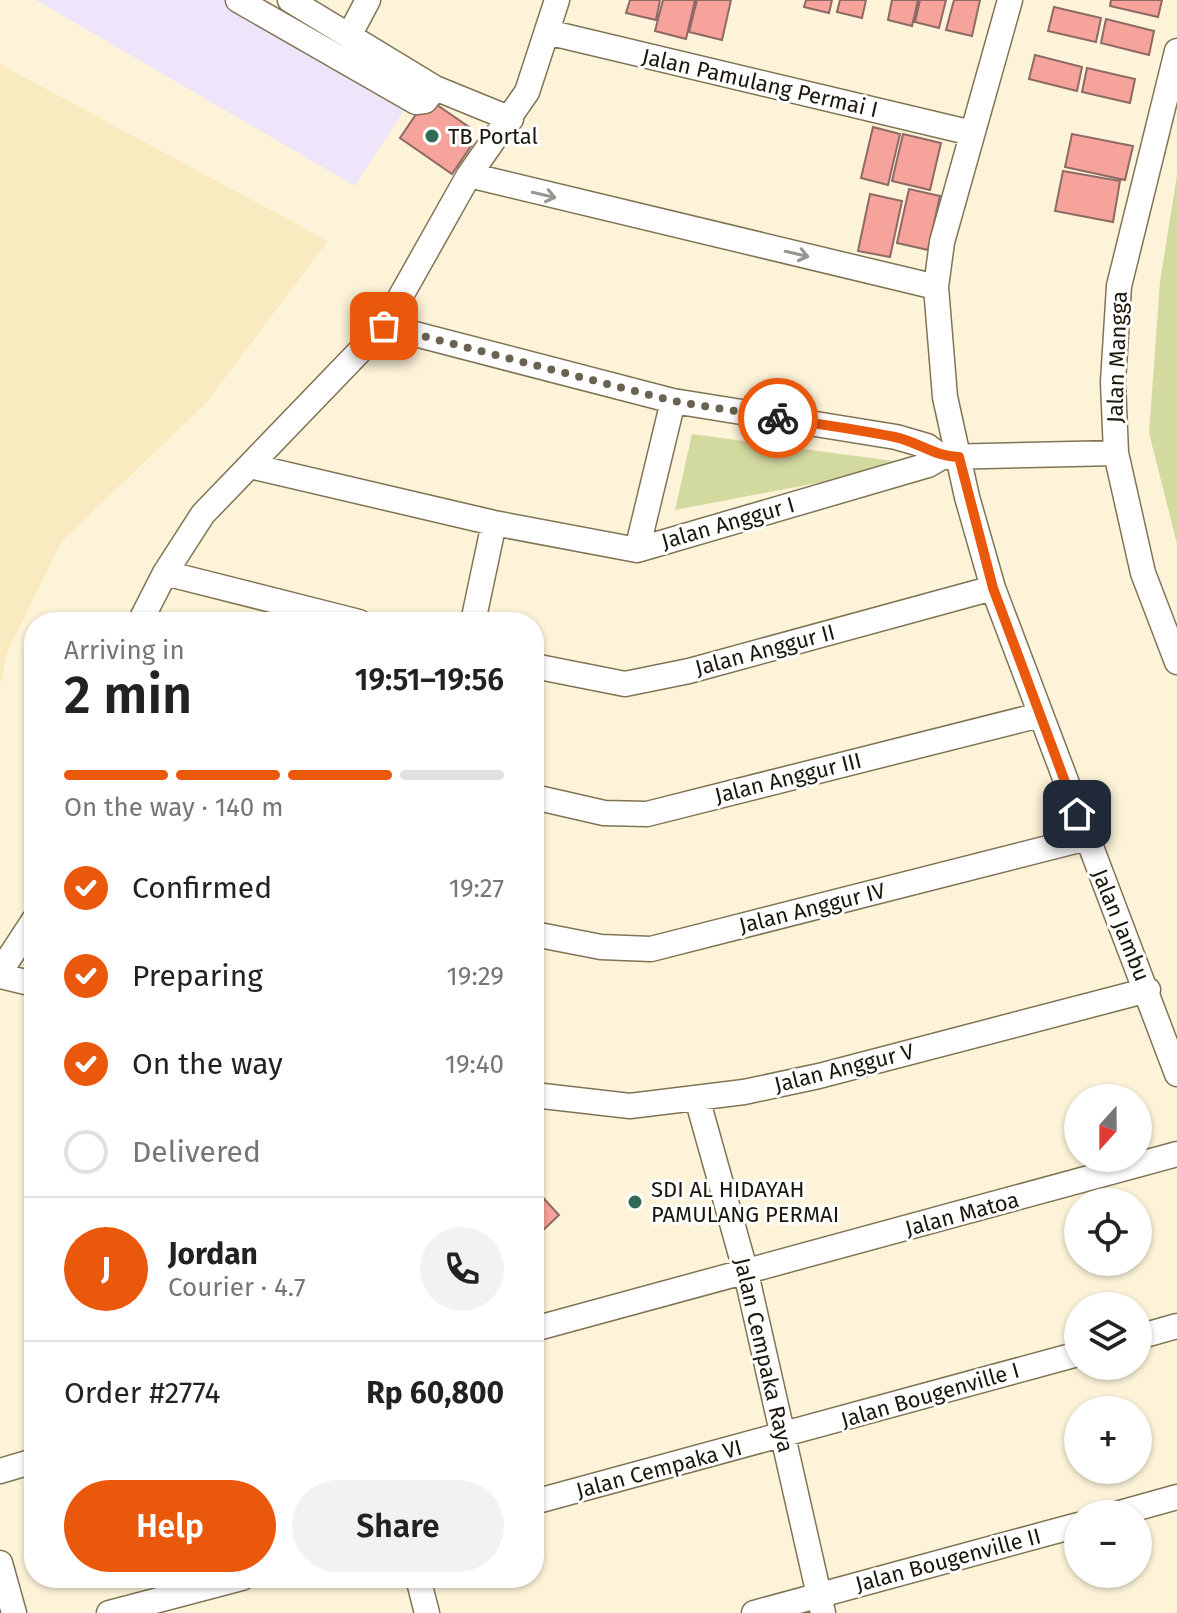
<!DOCTYPE html>
<meta charset="utf-8">
<style>
:root{--surface:#fff;--page:#f2f2f2;--text:#222;--muted:#767676;--line:#e0e0e0;--accent:#ea580c}
body{margin:0;font-family:"Fira Sans",sans-serif;background:var(--page);color:var(--text);height:100vh;display:flex;flex-direction:column;font-size:30px;white-space:nowrap}
*{box-sizing:border-box;margin:0}
p{font-size:26px;color:var(--muted)}
.icon{flex:none;width:44px;height:44px;fill:none;stroke:currentColor;stroke-width:2;stroke-linecap:round;stroke-linejoin:round}
.map{position:relative;flex:1;overflow:hidden}
.drawer{position:absolute;left:24px;top:612px;width:520px;height:976px;display:flex;flex-direction:column;background:var(--surface);border-radius:32px;box-shadow:0 2px 6px #0004}
.drawer>*{flex:none}
.needle{width:52px;rotate:201deg}
.controls{position:absolute;left:1064px;top:1084px;display:grid;gap:16px}
.controls a{display:grid;place-items:center;width:88px;height:88px;border-radius:50%;background:var(--surface);box-shadow:0 2px 6px #0004;font-size:40px}
.pin{position:absolute;display:grid;place-items:center;width:68px;height:68px;color:#fff;margin:-34px;border-radius:16px;box-shadow:0 4px 12px #0006}
.courier{position:absolute;display:grid;place-items:center;width:80px;height:80px;margin:-40px;border:6px solid #ea580c;border-radius:50%;background:#fff;color:#222;box-shadow:0 2px 10px #0007}
.head em{font-style:normal;font-weight:600}
.head div{display:flex;flex-direction:column-reverse}
.head{display:flex;align-items:center;justify-content:space-between;height:136px;padding:0 40px}
h1{font-size:52px;font-weight:600;line-height:60px}
.bar{display:grid;grid-template-columns:repeat(4,1fr);gap:12px 8px;align-content:center;height:96px;padding:0 40px}
.bar i{height:10px;border-radius:6px;background:var(--line)}
.bar .on{background:var(--accent)}
.bar p{grid-column:span 4}
.line{display:flex;align-items:center;gap:20px;padding:0 40px;border-top:2px solid var(--line)}
.line div{flex:1}
.round{display:grid;place-items:center;flex:none;width:84px;height:84px;border-radius:42px;background:var(--page)}
ol{padding:0 40px;list-style:none}
li{display:flex;align-items:center;gap:24px;height:88px}
li p{margin-inline-start:auto}
li .icon{padding:8px;border-radius:50%;background:var(--accent);color:#fff;stroke-width:4}
li:last-child{color:var(--muted)}
li i{width:44px;height:44px;border:4px solid var(--line);border-radius:50%}
.primary-button{display:flex;gap:16px;margin-top:auto;padding:16px 40px}
.primary-button a{flex:1;height:92px;border-radius:48px;background:var(--accent);color:#fff;font-size:32px;font-weight:600;line-height:92px;text-align:center}
.primary-button a+a{background:var(--page);color:var(--text)}
.map>svg:first-child{display:block}
</style>
<div class="map">
<svg width="1177" height="1613" viewBox="0 0 1177 1613">
<rect width="100%" height="100%" fill="#fdf3d8"/>
<path fill="#eee5fa" d="M36,0h213l163,98 -57,88z"/>
<path fill="#f9eac0" d="M0,64l328,177 -122,162 -145,139 -54,111 -7,33z"/>
<path fill="#d3daa0" d="M1177,175v369l-28,-111 11,-151z
M692,434l224,30 -241,46z"/>
<path fill="#f6a39b" stroke="#8e6a66" stroke-width="2" d="M630,0h30l-4,20 -30,-7z
M663,0h32l-9,39 -31,-8z
M697,0h34l-9,40 -33,-8z
M806,0h26l-3,13 -25,-6z
M840,0h26l-4,18 -25,-6z
M892,0h26l-6,26 -24,-6z
M920,0h26l-7,28 -24,-6z
M954,0h26l-8,36 -26,-6z
M1111,0h51l-4,17 -48,-11z
M1054,7l47,11 -5,24 -48,-11z
M1106,19l48,12 -5,24 -48,-12z
M1035,55l47,12 -5,24 -48,-12z
M1087,68l48,11 -5,24 -48,-11z
M427,98l42,29 -7,8 11,8 -21,31 -52,-36z
M873,127l27,7 -12,51 -27,-7z
M903,134l38,9 -11,47 -38,-9z
M1072,134l61,12 -8,34 -60,-13z
M1063,171l57,10 -7,41 -58,-11z
M909,189l31,7 -12,54 -31,-7z
M870,194l32,7 -12,56 -32,-6z
M534,1188l25,27 -25,24z"/>
<g fill="none" stroke-linecap="round" stroke-linejoin="round">
<defs>
<path id="street" d="M238,0l178,102 9,-1 10,-13
M290,0l145,88 76,31
M1010,0l-68,242 -6,45 9,110 22,100 26,91 184,486
M547,32l425,101
M349,36l19,-36
M1177,51l-58,235 -6,96 3,71 27,120 34,89
M469,175l467,112
M384,326l289,75 223,36 31,9 15,11
M250,466l244,57 143,27 291,-85 14,-8 174,-4
M637,550l36,-149
M165,573l194,49
M140,622l25,-49 38,-59 181,-188 85,-151 58,-83 30,-92
M473,622l21,-99
M534,666l91,18 64,-13 304,-83
M534,797l70,16 43,1 393,-99
M534,934l67,13 50,2 436,-111
M0,972l34,-52
M0,976l34,8
M534,1095l96,11 114,-14 75,-16 329,-86
M697,1098l49,175 77,340
M534,1329l643,-175
M1138,1337l39,-11
M0,1471l34,-10
M534,1502l544,-148
M1116,1514l61,-17
M0,1563l14,50
M418,1578l9,35
M109,1613l133,-35
M754,1613l324,-88"/>
</defs>
<use href="#street" stroke="#807455" stroke-width="27"/>
<use href="#street" stroke="#fff" stroke-width="24"/>
</g>
<defs><path id="oneway-shaft" d="M-6 0H5M1.5-3L5.5 0L1.5 3" fill="none" stroke-width="1.6" stroke-linecap="round" stroke-linejoin="round" transform="scale(2)"/></defs>
<g stroke="#989691">
<use href="#oneway-shaft" transform="translate(544 195) rotate(13)"/>
<use href="#oneway-shaft" transform="translate(797 254) rotate(13)"/>
</g>
<g fill="none" stroke-linecap="round" stroke-linejoin="round">
<path stroke="#6a6352" stroke-width="8" stroke-dasharray="0 14.4" d="M384,326l289,75 105,17"/>
<path stroke="#ea580c" stroke-width="10" d="M778,418c39,6 78,11 117,19 23,5 41,20 64,20l34,131 84,226"/>
</g>
<g fill="#306b55" stroke="#fff" stroke-width="3">
<circle cx="432" cy="136" r="8"/>
<circle cx="635" cy="1202" r="8"/>
</g>
<g text-anchor="middle" dominant-baseline="central" stroke-width="6" stroke-linejoin="round" paint-order="stroke">
<g font-size="22" fill="#1b160a" stroke="#fff">
<text transform="translate(760 83) rotate(13)">Jalan Pamulang Permai I</text>
<text transform="translate(1117 357) rotate(-88)">Jalan Mangga</text>
<text transform="translate(728 523) rotate(-16)">Jalan Anggur I</text>
<text transform="translate(765 650) rotate(-15)">Jalan Anggur II</text>
<text transform="translate(788 778) rotate(-14)">Jalan Anggur III</text>
<text transform="translate(812 908) rotate(-14)">Jalan Anggur IV</text>
<text transform="translate(1121 925) rotate(68)">Jalan Jambu</text>
<text transform="translate(844 1068) rotate(-14)">Jalan Anggur V</text>
<text transform="translate(962 1214) rotate(-15)">Jalan Matoa</text>
<text transform="translate(764 1355) rotate(77)">Jalan Cempaka Raya</text>
<text transform="translate(930 1395) rotate(-16)">Jalan Bougenville I</text>
<text transform="translate(659 1469) rotate(-15)">Jalan Cempaka VI</text>
<text transform="translate(948 1560) rotate(-15)">Jalan Bougenville II</text>
</g>
<g font-size="22" fill="#1b160a" stroke="#fff" text-anchor="start">
<text x="448" y="136">TB Portal</text>
<text x="651" y="1189">SDI AL HIDAYAH<tspan x="651" dy="25">PAMULANG PERMAI</tspan></text>
</g>
</g>
</svg>
<div class="controls">
<a><svg class="needle" viewBox="-14 -14 28 28"><path d="M0-13l5 13h-10z" fill="#e53935"/><path d="M0 13l5-13h-10z" fill="#767676"/></svg></a>
<a><svg class="icon" aria-label="locate" viewBox="0 0 24 24"><circle cx="12" cy="12" r="6"/><path d="M12 2v4M12 18v4M2 12h4M18 12h4"/></svg></a>
<a><svg class="icon" aria-label="layers" viewBox="0 0 24 24"><path d="M12 4l9 5-9 5-9-5zM3 14l9 5 9-5"/></svg></a>
<a>+</a>
<a>−</a>
</div>
<div class="pin" style="left:384px;top:326px;background:#ea580c"><svg class="icon" aria-label="bag" viewBox="0 0 24 24"><path d="M5 8h14l-1 12H6zM9 8a3 3 0 0 1 6 0"/></svg></div>
<div class="pin" style="left:1077px;top:814px;background:#1f2937"><svg class="icon" aria-label="home" viewBox="0 0 24 24"><path d="M3 11l9-7 9 7M6 9v11h12V9"/></svg></div>
<div class="courier" style="left:778px;top:418px"><svg class="icon" aria-label="bike" viewBox="0 0 24 24"><circle cx="6" cy="16" r="4"/><circle cx="18" cy="16" r="4"/><path d="M6 16l4-8h5l3 8M10 8l3 8H6M13 5h3"/></svg></div>
<section class="drawer">
<div class="head"><div><h1>2 min</h1><p>Arriving in</p></div><em>19:51–19:56</em></div>
<div class="bar"><i class="on"></i><i class="on"></i><i class="on"></i><i></i><p>On the way · 140 m</p></div>
<ol>
<li><svg class="icon" aria-label="check" viewBox="0 0 24 24"><path d="M5 12l5 5 9-10"/></svg>Confirmed<p>19:27</p></li>
<li><svg class="icon" aria-label="check" viewBox="0 0 24 24"><path d="M5 12l5 5 9-10"/></svg>Preparing<p>19:29</p></li>
<li><svg class="icon" aria-label="check" viewBox="0 0 24 24"><path d="M5 12l5 5 9-10"/></svg>On the way<p>19:40</p></li>
<li><i></i>Delivered</li>
</ol>
<div class="line" style="height:144px"><b class="round" style="background:var(--accent);color:#fff">J</b><div><b>Jordan</b><p>Courier · 4.7</p></div><a class="round"><svg class="icon" aria-label="phone" viewBox="0 0 24 24"><path d="M5 4h4l2 5-3 2q2 4 5 5l2-3 5 2v4C11 20 4 13 5 4z"/></svg></a></div>
<div class="line" style="height:104px"><div>Order #2774</div><b>Rp 60,800</b></div>
<div class="primary-button"><a>Help</a><a>Share</a></div>
</section>
</div>
